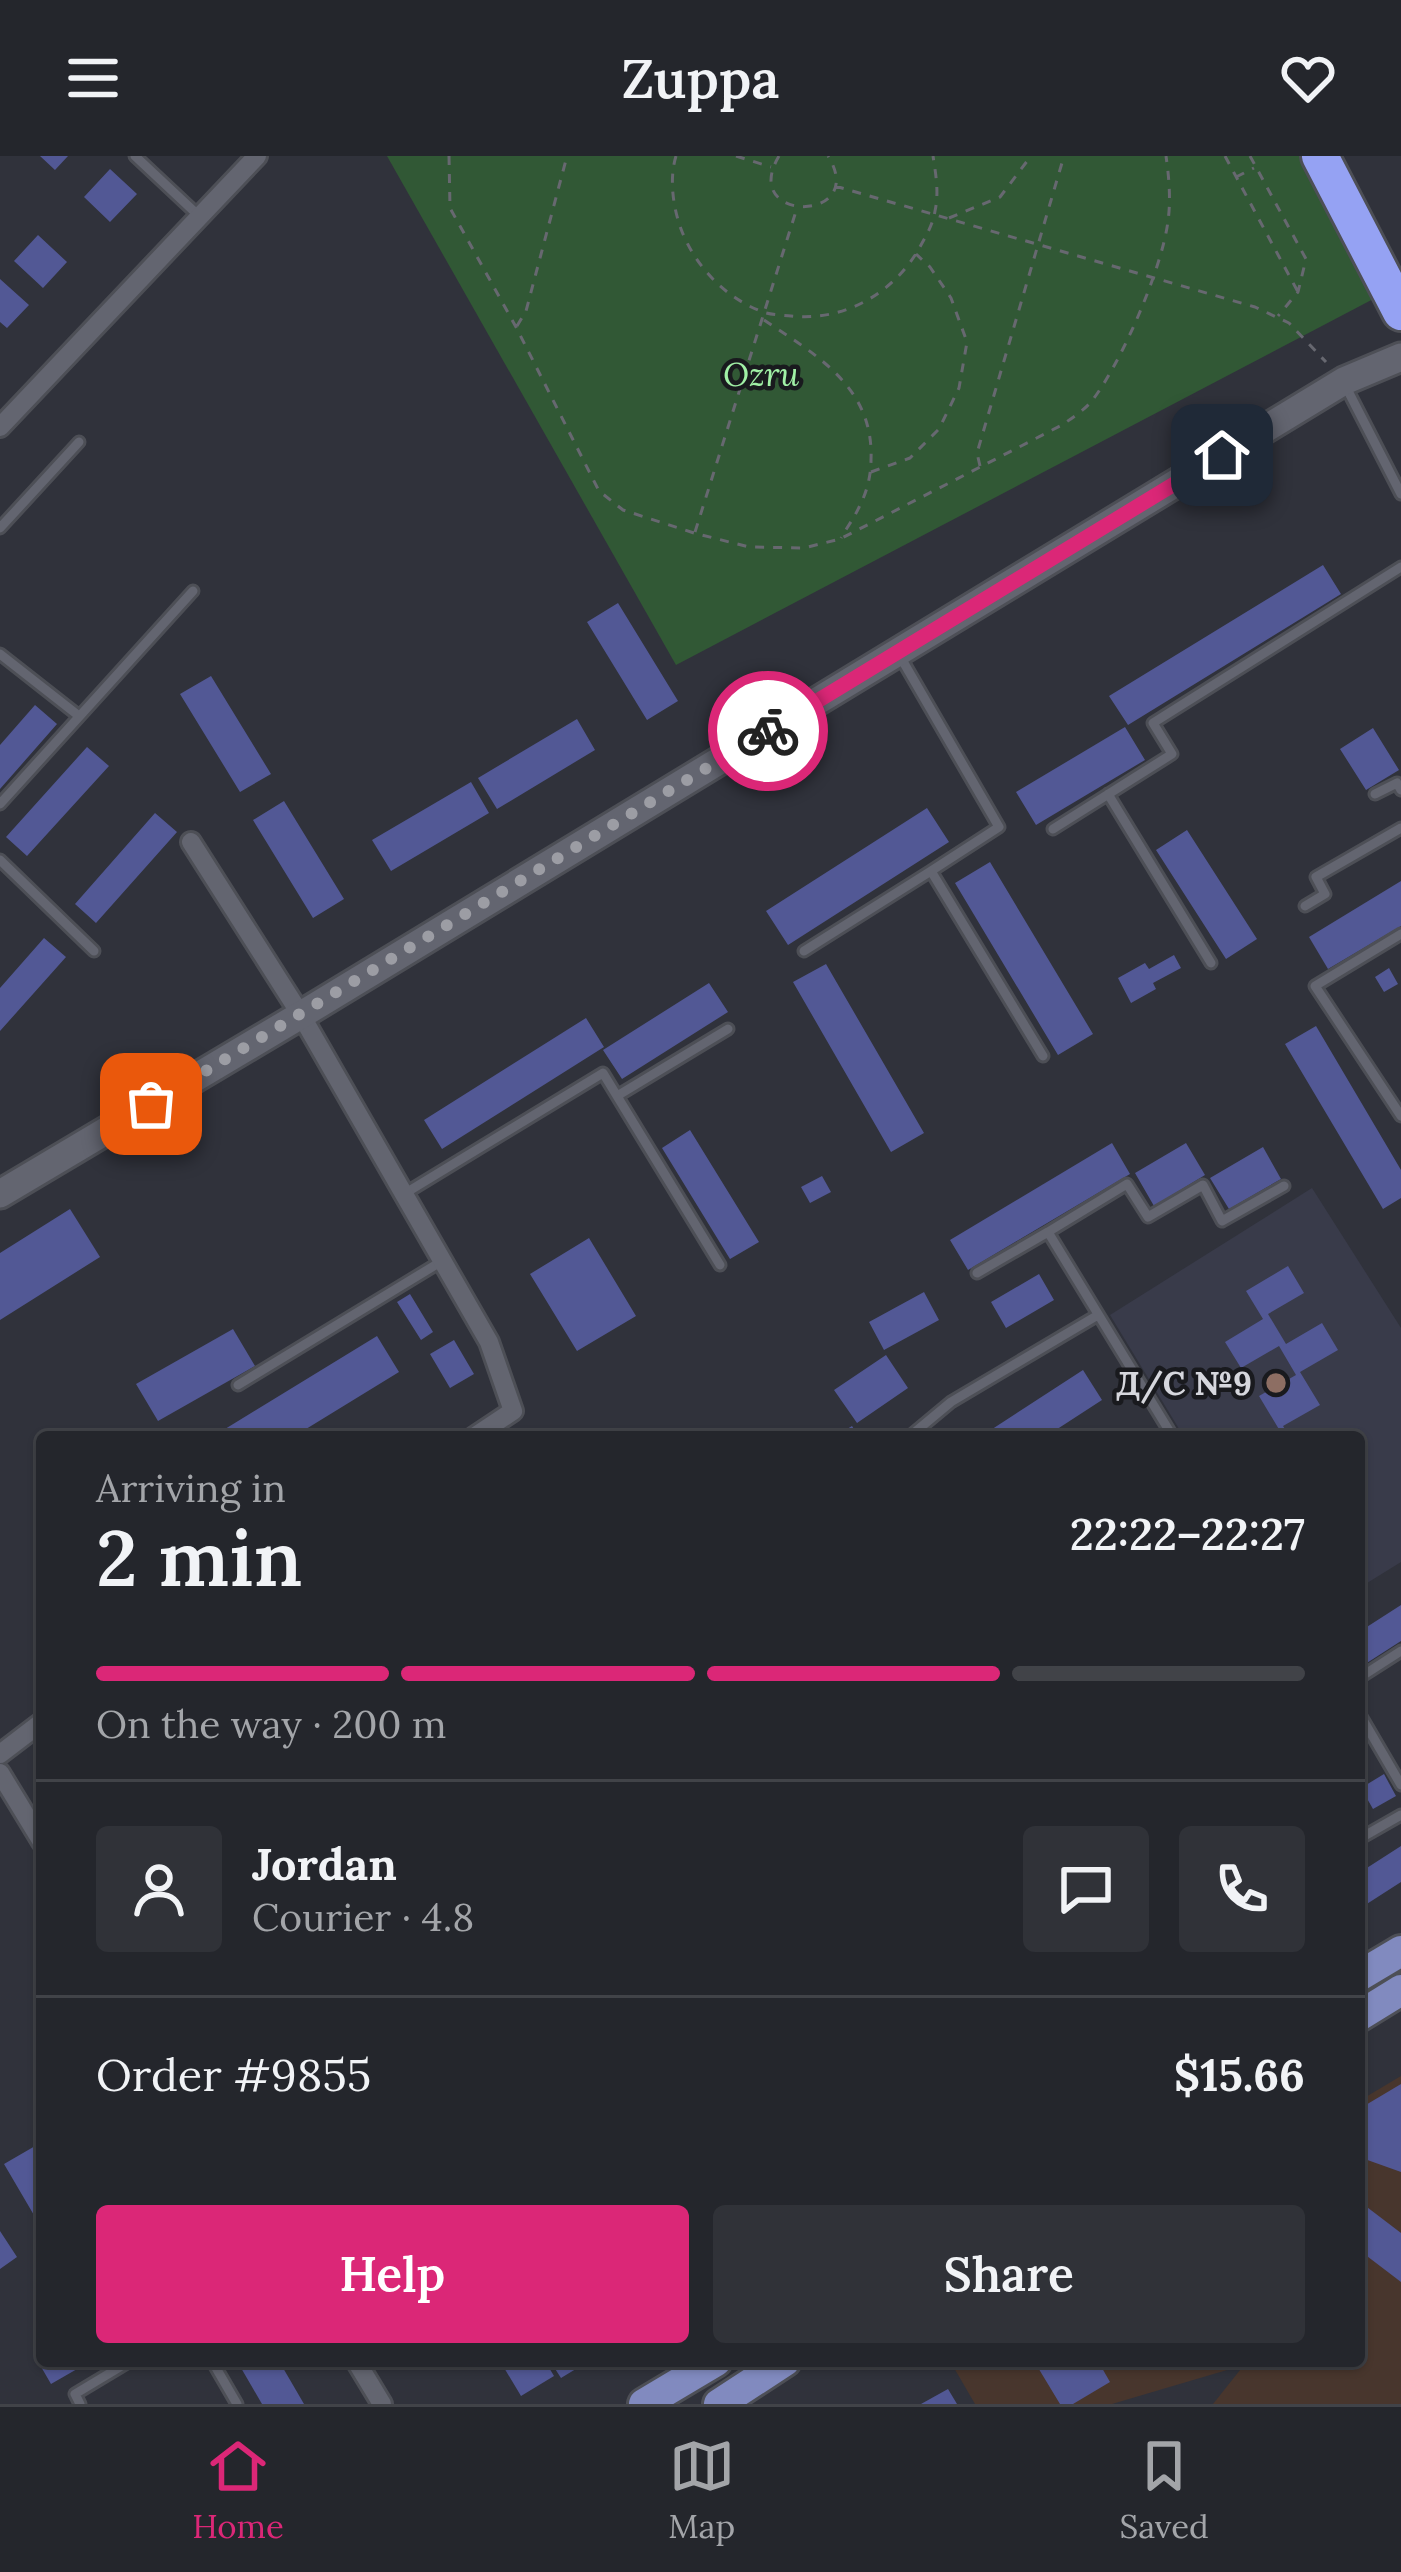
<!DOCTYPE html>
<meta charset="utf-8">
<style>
:root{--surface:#24262c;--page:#303238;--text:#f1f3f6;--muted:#a3a5a9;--line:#414348;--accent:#db2777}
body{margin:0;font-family:Lora,serif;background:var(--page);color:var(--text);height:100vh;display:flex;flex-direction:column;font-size:45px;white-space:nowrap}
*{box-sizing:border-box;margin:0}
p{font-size:39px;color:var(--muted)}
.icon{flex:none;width:66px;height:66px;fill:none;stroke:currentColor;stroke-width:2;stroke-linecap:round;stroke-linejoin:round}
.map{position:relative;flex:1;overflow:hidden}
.side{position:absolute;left:36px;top:1275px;width:1329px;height:936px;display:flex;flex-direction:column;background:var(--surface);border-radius:12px;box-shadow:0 3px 9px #0004,0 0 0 3px var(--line)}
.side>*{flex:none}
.pin{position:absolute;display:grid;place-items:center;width:102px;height:102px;color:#fff;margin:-51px;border-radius:24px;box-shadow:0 6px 18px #0006}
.courier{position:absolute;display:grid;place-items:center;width:120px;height:120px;margin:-60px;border:9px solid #db2777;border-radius:50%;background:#fff;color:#222;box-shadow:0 3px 15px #0007}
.summary em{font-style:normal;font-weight:600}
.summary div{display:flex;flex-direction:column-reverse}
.summary{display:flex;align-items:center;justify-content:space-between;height:204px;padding:0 60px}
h1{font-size:78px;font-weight:600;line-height:90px}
.bar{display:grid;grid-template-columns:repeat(4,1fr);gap:18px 12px;align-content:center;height:144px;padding:0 60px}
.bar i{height:15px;border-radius:9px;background:var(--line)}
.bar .active{background:var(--accent)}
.bar p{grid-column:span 4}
.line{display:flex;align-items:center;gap:30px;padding:0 60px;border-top:3px solid var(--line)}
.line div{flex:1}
.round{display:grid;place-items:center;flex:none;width:126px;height:126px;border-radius:12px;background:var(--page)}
.primary-button{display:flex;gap:24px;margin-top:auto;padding:24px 60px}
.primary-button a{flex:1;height:138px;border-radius:12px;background:var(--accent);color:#fff;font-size:48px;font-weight:600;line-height:138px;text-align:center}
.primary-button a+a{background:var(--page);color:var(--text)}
header{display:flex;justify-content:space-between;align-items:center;height:156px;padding:0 60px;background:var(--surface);font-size:54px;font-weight:600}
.tabs{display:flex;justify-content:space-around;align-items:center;height:168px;border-top:3px solid var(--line);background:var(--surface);font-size:33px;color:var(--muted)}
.tabs a{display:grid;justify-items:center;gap:6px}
.tabs .active{color:var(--accent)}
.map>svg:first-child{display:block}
</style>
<header><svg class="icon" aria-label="menu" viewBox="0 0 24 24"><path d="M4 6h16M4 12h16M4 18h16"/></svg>Zuppa<svg class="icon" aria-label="heart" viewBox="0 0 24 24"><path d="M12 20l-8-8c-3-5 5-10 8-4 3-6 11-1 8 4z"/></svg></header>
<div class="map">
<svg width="1401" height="2248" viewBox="0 0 1401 2248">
<rect width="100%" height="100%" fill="#30323b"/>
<path fill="#48362d" d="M1401,1920v328h-188l31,-39 -132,39h-137l-25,-43h409v-260z"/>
<path fill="#393b4a" d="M1312,1032l89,140v234l-42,26v-151h-175l-74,-122z"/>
<path fill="#315835" d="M387,0h919l73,140 -703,369z"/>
<path fill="#525895" d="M40,0h28l-13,14z
M110,13l27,25 -27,28 -26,-25z
M38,79l29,27 -24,26 -29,-27z
M0,123l29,26 -22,23 -7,-6z
M1323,409l18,29 -213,131 -19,-29z
M618,447l60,98 -31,19 -60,-98z
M211,520l60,98 -31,18 -60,-98z
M35,549l22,19 -57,65v-44z
M577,563l18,31 -98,59 -19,-31z
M1125,571l20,33 -109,65 -20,-33z
M1373,572l26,42 -33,20 -26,-41z
M87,591l22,19 -82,90 -21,-19z
M471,626l18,31 -98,58 -19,-31z
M284,645l60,98 -31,19 -60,-98z
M927,652l22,34 -161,103 -22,-34z
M155,657l22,19 -81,91 -21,-19z
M1187,674l70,109 -31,20 -70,-109z
M990,706l103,172 -35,21 -103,-172z
M1401,725v45l-73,43 -19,-32z
M44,782l22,19 -66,74v-43z
M1174,799l7,13 -28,15 3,6 -25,14 -13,-25 27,-15 4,6z
M826,808l98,169 -33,19 -98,-170z
M1389,812l9,16 -14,8 -9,-15z
M709,827l19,29 -106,67 -19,-29z
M586,862l18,29 -162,102 -18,-29z
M1316,870l85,144v28l-18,11 -98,-165z
M690,974l69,112 -29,17 -68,-111z
M1112,987l18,31 -162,96 -18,-30z
M1186,987l19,32 -51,31 -19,-33z
M1263,991l18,32 -52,30 -19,-31z
M822,1020l9,16 -21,11 -9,-16z
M70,1053l30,48 -100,63v-67z
M589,1082l47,78 -59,35 -47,-77z
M1288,1110l16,27 -36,21 18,30 36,-21 16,27 -38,22 20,33 -37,21 7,11h-20l10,-6 -21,-35 37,-21 -17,-29 -38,22 -16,-26 38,-23 -17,-28z
M1039,1118l15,26 -48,28 -15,-26z
M924,1136l15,28 -55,30 -15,-28z
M410,1138l23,38 -12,8 -24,-38z
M233,1173l22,37 -97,55 -22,-37z
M377,1180l22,36 -106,65h-81z
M454,1184l20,34 -24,14 -20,-34z
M886,1199l22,33 -51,35 -23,-33z
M1083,1214l19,30 -57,37h-65z
M852,1270l7,11h-25z
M1401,1449v36l-42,27v-36z
M1384,1618l12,22 -23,13 -12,-21z
M1401,1690v36l-42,27v-36z
M1401,1928v88l-42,-15v-48z
M42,1986v78l-4,2 -34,-58z
M1359,2045l42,32v49l-42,-32z
M0,2075l17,26 -17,12z
M42,2199v6h49l-40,23 -15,-26z
M237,2205h42l25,43h-42z
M500,2205h45l9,15 -33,20z
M550,2205h39l-28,17z
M1034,2205h64l12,21 -37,22h-13z
M948,2233l9,15h-36z"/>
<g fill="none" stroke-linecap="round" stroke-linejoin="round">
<defs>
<path id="lane" d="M135,0l64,60
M1346,231l55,107
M0,372l79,-86
M0,498l79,62
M901,502l98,169 -68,44
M1108,638l103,169
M1375,638l22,-11 4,7
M0,648l193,-213
M1053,673l119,-75 -19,-31 248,-156
M0,704l94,91
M1305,750l20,-12 -9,-17 85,-49
M1401,778l-86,52 86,130
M804,795l127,-80 112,185
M617,940l111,-67
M404,1038l199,-121 117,192
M1048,1076l79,-48 21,33 55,-32 19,36 62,-35
M977,1117l71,-41 125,205
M238,1229l204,-124
M909,1281l42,-35 147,-87
M1359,1522l42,-27
M1359,1557l42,72
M1359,1683l42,-24
M212,2205l25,43
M80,2248l-5,-10 55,-33"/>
<path id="street" d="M0,271l257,-271
M191,686l110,173 188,327 24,69 -39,26
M0,1598l42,-32
M0,1617l42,69
M356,2205l26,43"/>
<path id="secondary" d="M0,1038l301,-179 1043,-634 57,-24"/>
<path id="primary" d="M1359,1820l42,-25
M1359,1860l42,-26
M644,2248l72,-43
M719,2248l66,-43"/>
<path id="highway" d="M1320,0l81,156"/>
</defs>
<use href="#lane" stroke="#4d4f56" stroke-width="15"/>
<use href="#street" stroke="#4d4f56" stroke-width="24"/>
<use href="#secondary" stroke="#4d4f56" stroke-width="33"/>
<use href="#primary" stroke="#4d4f56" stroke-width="36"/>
<use href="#highway" stroke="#4d4f56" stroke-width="42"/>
<path stroke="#676870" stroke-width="3" stroke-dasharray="9 9" stroke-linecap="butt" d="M449,0l1,52 66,119 83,164 24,19 71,23 55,14 55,1 36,-9 222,-114c10,-7 21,-14 29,-23 30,-38 71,-133 77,-181 3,-21 1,-44 -2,-65
M676,0c-7,23 -3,51 5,73 14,37 44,69 82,83 8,3 19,3 28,4 54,6 105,-24 130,-71 6,-11 12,-21 14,-34 4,-18 1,-36 -2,-55
M736,0l35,11
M779,0c-41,68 91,67 49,0
M1225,0l73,136
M1250,0l56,103 -8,33 -20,24
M1236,21l18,-9
M835,30l420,121 34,16 37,39
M949,62l51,-21 31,-41
M764,164c54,36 110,68 107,140 0,15 -4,32 -11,45 -5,12 -13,22 -19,33
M517,170l9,-15 41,-155
M980,310l-3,-13 87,-297
M871,316l39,-14 29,-29 20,-41 8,-46 -16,-44 -21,-31 -14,-13
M695,376l102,-324"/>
<use href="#lane" stroke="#636570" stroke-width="9"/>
<use href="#street" stroke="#636570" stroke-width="18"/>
<use href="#secondary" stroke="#636570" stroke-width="27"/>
<use href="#primary" stroke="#818abf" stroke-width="30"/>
<use href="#highway" stroke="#95a2f3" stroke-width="36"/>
</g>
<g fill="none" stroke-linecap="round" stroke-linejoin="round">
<path stroke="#9c9da4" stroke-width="12" stroke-dasharray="0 21.6" d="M151,948l617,-373"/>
<path stroke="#db2777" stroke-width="15" d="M768,575l454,-276"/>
</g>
<circle fill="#8d6e63" stroke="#191a1e" stroke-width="4.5" cx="1276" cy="1227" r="12"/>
<g text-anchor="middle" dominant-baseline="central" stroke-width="9" stroke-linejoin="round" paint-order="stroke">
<g font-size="33" font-style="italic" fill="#a1f0a6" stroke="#191a1e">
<text x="761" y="218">Ozru</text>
</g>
<g font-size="33" font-weight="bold" fill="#d6d7dd" stroke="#191a1e" text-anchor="end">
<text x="1252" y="1227">Д/С №9</text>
</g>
</g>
</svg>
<div class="pin" style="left:151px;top:948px;background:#ea580c"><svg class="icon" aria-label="bag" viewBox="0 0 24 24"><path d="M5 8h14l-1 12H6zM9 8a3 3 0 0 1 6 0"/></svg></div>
<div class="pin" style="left:1222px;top:299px;background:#1f2937"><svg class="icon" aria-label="home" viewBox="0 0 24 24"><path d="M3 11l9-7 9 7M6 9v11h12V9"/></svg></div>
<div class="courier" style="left:768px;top:575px"><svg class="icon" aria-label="bike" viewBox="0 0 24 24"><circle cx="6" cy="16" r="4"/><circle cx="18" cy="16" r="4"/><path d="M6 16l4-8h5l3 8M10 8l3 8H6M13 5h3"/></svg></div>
<section class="side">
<div class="summary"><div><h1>2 min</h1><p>Arriving in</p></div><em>22:22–22:27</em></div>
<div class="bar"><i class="active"></i><i class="active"></i><i class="active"></i><i></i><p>On the way · 200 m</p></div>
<div class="line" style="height:216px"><a class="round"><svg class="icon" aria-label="person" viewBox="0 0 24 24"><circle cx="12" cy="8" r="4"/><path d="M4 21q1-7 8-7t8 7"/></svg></a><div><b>Jordan</b><p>Courier · 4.8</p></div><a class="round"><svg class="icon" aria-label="chat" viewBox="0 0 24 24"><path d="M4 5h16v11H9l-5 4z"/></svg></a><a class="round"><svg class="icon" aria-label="phone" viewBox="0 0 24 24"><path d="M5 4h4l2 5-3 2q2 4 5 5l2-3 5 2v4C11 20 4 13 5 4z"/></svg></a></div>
<div class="line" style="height:156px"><div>Order #9855</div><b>$15.66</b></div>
<div class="primary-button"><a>Help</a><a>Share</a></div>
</section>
</div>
<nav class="tabs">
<a class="active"><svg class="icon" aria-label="home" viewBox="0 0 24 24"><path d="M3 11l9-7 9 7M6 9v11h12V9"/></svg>Home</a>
<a><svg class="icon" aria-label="map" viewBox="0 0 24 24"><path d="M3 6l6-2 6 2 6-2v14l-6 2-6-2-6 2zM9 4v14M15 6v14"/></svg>Map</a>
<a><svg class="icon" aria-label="saved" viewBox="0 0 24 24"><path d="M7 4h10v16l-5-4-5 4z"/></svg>Saved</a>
</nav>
